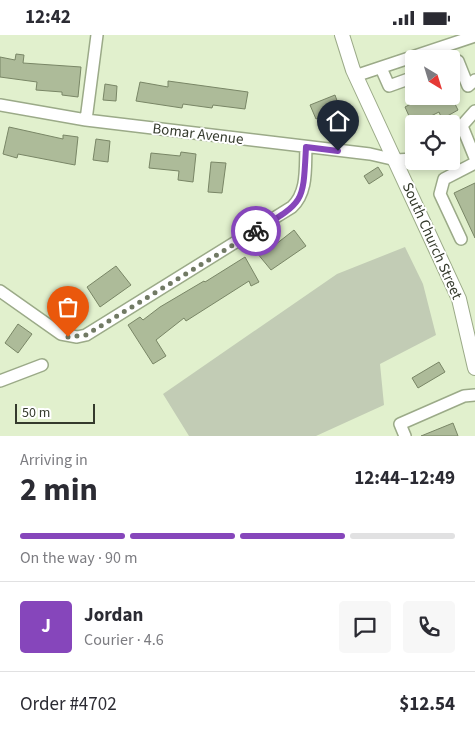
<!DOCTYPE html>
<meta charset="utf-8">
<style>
:root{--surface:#fff;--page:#f7f7f7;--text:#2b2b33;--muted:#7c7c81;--line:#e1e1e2;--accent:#8646bb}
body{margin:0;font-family:"Source Sans 3",sans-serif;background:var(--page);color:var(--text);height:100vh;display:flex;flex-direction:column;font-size:19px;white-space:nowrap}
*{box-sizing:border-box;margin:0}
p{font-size:16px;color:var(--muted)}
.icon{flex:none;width:28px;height:28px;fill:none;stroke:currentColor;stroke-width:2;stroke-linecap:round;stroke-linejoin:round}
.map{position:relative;height:401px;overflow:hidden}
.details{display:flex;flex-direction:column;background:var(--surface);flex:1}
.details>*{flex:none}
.needle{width:32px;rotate:142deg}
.fabs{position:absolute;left:405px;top:15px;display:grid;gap:10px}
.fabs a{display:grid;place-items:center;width:55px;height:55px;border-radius:5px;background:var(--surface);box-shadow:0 2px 8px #0003;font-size:25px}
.scale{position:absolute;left:15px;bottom:12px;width:80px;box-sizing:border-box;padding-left:5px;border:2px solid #343a2c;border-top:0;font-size:14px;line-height:18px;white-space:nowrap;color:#343a2c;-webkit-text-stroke:4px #fff;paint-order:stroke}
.pin{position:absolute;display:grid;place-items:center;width:42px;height:42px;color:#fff;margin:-51px -21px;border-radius:50% 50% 50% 0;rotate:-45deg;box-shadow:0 0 5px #0007}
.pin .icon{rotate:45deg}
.courier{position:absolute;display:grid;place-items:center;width:50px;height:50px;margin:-25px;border:4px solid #8646bb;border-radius:50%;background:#fff;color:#222;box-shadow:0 1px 6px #0007}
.headline em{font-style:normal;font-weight:700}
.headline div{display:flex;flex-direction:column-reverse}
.headline{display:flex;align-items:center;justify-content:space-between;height:85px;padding:0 20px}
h1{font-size:32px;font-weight:700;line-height:38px}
.bar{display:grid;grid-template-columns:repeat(4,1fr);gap:8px 5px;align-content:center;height:60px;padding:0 20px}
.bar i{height:6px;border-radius:4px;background:var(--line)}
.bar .current{background:var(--accent)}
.bar p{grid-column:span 4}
.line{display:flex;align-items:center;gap:12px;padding:0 20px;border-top:1px solid var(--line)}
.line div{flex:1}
.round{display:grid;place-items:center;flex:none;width:52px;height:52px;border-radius:5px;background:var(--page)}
.status{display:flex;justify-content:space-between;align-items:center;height:35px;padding:0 25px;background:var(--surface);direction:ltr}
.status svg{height:14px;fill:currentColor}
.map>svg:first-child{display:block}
</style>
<div class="status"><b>12:42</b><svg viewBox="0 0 49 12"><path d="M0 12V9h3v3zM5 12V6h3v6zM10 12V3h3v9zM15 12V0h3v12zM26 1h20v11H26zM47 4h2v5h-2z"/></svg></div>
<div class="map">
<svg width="475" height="401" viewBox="0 0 475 401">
<rect width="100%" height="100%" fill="#e1f0cd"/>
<path fill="#c2ccb5" d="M405,212l18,37 13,51 -56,29 4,41 -68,31h-127l-26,-42 174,-120z"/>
<path fill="#adbb99" stroke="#798666" d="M16,19l8,1 -1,8 58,4 -3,30 -16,-2v-3l-26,-2 1,-8 -37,-5v-20l15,3z
M168,46l80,11 -3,17 -32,-4 -1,3 -29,-4 -1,4 -46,-7 4,-19 28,5z
M105,49l12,2 -1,15 -13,-1z
M335,60l5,14 -24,10 -6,-14z
M426,61h25l7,14 -16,9 -3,-7 -26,13 -8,-18z
M9,92l54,12v-4l15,2 -3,28 -57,-11 -1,4 -14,-4z
M96,104l14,2 -2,21 -15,-2z
M181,117l15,2 -3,28 -15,-2 1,-9 -30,-3 2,-15 29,3z
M211,127l15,1 -4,30 -14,-1z
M378,132l5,8 -14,9 -5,-8z
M475,148v55l-21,-45z
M294,195l12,16 -35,24 -14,-17 11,-9 3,4z
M245,222l14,25 -8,4 -2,-5 -63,40 -2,-3 -28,22 10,16 -13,8 -25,-39 12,-8 3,3 17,-13 44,-26 1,1z
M116,231l15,19 -31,22 -13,-20z
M18,289l14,10 -14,19 -13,-10z
M439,327l6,10 -27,16 -6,-10z
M453,388l5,13h-37z"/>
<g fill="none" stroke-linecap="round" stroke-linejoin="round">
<defs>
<path id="minor" d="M451,29l7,-3 10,25 7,-6
M381,33l8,18 25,-9
M355,41l120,-40
M0,70l86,15 284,34 26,6 18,-1
M86,85l11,-85
M462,91l13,32
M451,103l24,-27
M461,204l-21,-45 4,-15 31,-16
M0,256l61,43 16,3 9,-2 206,-128c16,-15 13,-39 14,-60
M0,346l42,-16
M405,401l-5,-12 64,-28 11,-1"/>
<path id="major" d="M342,0l11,35 106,229 16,69"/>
</defs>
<use href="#minor" stroke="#9baa88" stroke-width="14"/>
<use href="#major" stroke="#9baa88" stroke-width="16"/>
<use href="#minor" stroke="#fff" stroke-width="11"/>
<use href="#major" stroke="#fff" stroke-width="14"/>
</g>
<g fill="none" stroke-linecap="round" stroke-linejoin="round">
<path stroke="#717a64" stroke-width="5" stroke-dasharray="0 9" d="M68,302l18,-2 170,-104"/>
<path stroke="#8646bb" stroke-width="6" d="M256,196c49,-30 47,-27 50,-84l32,4"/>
</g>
<g text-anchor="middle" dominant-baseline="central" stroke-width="4" stroke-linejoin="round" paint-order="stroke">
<g font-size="15" fill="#343a2c" stroke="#fff">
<text transform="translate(198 99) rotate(7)">Bomar Avenue</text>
<text transform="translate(432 206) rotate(66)">South Church Street</text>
</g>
</g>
</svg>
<div class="fabs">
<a><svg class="needle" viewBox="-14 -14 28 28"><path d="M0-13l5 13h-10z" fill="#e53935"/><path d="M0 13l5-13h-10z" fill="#7c7c81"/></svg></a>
<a><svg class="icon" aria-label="locate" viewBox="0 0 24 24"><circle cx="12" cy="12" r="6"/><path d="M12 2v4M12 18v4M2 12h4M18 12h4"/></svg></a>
</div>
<div class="scale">50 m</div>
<div class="pin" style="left:68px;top:302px;background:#ea580c"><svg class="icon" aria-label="bag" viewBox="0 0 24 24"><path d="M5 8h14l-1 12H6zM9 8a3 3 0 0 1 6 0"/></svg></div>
<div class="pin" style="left:338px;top:116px;background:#1f2937"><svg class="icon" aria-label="home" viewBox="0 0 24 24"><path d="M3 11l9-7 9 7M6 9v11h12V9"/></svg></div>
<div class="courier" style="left:256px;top:196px"><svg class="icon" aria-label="bike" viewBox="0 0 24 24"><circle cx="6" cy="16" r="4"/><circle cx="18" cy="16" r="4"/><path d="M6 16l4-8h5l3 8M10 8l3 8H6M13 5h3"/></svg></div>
</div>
<section class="details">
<div class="headline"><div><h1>2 min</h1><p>Arriving in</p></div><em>12:44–12:49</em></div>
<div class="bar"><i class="current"></i><i class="current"></i><i class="current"></i><i></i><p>On the way · 90 m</p></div>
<div class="line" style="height:90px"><b class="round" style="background:var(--accent);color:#fff">J</b><div><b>Jordan</b><p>Courier · 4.6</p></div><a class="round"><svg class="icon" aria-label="chat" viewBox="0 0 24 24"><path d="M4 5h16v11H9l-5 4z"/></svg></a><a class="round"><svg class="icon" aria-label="phone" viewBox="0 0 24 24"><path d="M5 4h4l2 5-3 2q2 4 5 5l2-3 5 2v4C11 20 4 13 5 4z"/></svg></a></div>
<div class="line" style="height:65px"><div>Order #4702</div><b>$12.54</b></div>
</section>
